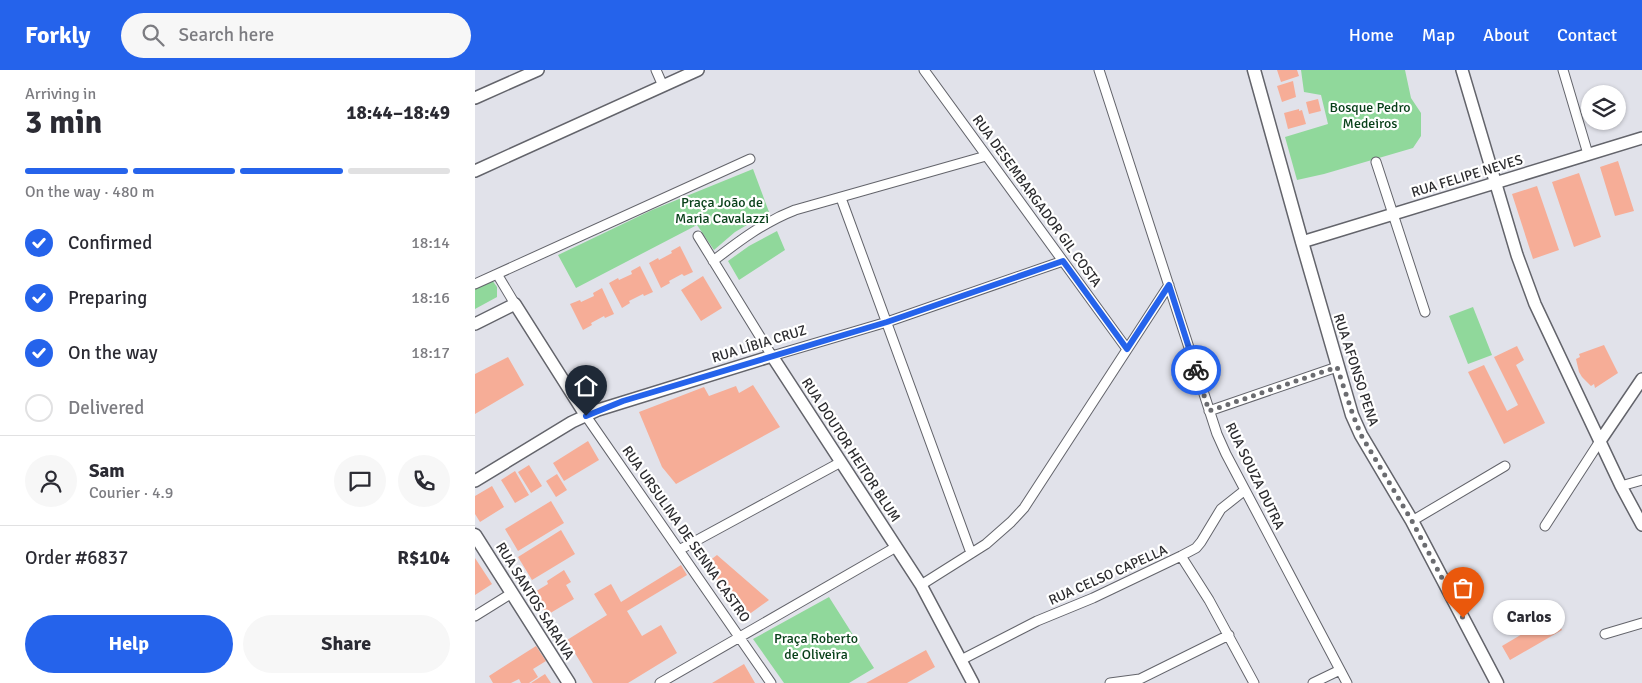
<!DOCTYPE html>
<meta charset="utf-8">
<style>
:root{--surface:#fff;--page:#f7f7f7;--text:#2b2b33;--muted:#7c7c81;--line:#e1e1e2;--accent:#2563eb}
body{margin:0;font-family:Signika,sans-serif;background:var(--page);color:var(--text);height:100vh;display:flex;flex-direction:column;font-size:19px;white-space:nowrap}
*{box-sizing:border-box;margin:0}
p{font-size:16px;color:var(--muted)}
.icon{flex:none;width:28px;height:28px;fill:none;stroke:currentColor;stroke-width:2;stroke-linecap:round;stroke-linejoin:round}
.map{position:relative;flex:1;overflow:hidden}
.side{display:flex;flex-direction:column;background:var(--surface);width:475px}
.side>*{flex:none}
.buttons{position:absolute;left:1106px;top:15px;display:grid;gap:10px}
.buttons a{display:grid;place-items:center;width:45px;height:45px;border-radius:50%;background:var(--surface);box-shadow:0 1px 4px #0004;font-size:25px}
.pin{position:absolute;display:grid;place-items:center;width:42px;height:42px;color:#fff;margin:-51px -21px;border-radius:50% 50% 50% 0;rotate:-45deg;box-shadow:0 0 5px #0007}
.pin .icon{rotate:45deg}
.courier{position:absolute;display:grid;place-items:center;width:50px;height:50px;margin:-25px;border:4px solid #2563eb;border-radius:50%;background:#fff;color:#222;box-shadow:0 1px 6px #0007}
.bubble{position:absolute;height:35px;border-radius:18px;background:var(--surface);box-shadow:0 1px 4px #0004;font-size:16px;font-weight:700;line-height:35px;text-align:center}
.head em{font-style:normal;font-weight:700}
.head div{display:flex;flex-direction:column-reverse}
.head{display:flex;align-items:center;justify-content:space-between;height:85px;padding:0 25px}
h1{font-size:32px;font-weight:700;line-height:38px}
.bar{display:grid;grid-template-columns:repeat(4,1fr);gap:8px 5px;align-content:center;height:60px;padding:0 25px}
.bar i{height:6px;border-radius:4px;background:var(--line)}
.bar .active{background:var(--accent)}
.bar p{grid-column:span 4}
.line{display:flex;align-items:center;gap:12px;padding:0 25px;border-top:1px solid var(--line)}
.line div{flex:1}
.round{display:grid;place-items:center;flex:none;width:52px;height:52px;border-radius:26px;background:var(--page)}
ol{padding:0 25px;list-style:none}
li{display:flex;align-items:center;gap:15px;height:55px}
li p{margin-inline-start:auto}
li .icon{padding:5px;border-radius:50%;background:var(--accent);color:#fff;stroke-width:4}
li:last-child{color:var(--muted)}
li i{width:28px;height:28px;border:2px solid var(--line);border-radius:50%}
.button{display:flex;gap:10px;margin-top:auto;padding:10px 25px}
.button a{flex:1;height:58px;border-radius:30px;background:var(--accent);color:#fff;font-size:20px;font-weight:700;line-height:58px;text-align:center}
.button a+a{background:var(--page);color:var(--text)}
header{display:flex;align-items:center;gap:30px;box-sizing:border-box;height:70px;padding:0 25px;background:var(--accent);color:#fff}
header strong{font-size:24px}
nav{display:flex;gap:28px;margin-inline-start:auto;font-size:18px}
.search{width:350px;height:45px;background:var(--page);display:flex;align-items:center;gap:12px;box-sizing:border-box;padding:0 18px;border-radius:28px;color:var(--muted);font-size:19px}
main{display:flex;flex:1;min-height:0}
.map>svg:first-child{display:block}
</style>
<header>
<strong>Forkly</strong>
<div class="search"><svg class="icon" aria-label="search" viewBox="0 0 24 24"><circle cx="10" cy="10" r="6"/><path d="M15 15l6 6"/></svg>Search here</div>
<nav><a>Home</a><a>Map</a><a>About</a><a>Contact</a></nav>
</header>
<main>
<section class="side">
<div class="head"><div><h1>3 min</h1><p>Arriving in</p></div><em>18:44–18:49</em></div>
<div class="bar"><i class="active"></i><i class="active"></i><i class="active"></i><i></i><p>On the way · 480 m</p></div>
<ol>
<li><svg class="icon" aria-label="check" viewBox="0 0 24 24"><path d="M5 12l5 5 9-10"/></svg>Confirmed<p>18:14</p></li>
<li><svg class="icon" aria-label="check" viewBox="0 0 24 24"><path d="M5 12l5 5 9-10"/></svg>Preparing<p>18:16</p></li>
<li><svg class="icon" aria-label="check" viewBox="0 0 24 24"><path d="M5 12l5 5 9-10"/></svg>On the way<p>18:17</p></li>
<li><i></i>Delivered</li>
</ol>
<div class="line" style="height:90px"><a class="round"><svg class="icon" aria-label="person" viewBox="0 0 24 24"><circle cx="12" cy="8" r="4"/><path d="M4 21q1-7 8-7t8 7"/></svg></a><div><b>Sam</b><p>Courier · 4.9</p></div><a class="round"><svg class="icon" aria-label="chat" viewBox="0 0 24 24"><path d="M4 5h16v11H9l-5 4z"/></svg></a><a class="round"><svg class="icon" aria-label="phone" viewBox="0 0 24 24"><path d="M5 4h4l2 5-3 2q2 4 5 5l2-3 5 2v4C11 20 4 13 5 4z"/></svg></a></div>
<div class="line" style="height:65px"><div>Order #6837</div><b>R$104</b></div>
<div class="button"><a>Help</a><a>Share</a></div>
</section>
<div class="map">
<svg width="1167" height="613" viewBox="0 0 1167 613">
<rect width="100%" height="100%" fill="#e1e2ea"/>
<path fill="#90d89b" d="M826,0h104l6,28 10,15v23l-8,12 -89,26 -27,6 -12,-43 43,-13 -7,-29 -17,-3z
M278,99l16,43 -34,20 -21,18 -17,-25 -121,63 -18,-33 94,-45z
M302,161l8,19 -46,30 -11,-19 21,-15z
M17,210l5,7v10l-22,12v-21z
M998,237l19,48 -24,9 -19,-48z
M354,527l45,71 -25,15h-65l-31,-44z"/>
<path fill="#f6ad97" d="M802,0h20l2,6 -18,6z
M818,11l3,16 -14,5 -5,-16z
M843,29l3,12 -12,3 -3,-12z
M824,39v2l3,-1 4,14 -18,5 -4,-16z
M1143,91l16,50 -19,5 -15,-49z
M1104,103l22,64 -27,10 -22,-65z
M1062,116l22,64 -26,9 -21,-65z
M205,176l13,26 -9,4 -2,-2 -13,7 1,2 -9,5 -12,-25 9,-5 1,2 13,-7 -1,-2z
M165,196l13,26 -9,4 -1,-2 -14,7 1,2 -8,5 -13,-25 9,-5 1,2 13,-6 -1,-3z
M228,206l19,32 -21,13 -20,-31z
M127,218l12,26 -9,4 -1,-2 -13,7 1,2 -9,5 -13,-26 10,-4 1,2 13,-6 -1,-3z
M1129,275l14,28 -23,15 -1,-4 -3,2 -9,-9 -3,-5 -3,-13 4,-2 -1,-3z
M1042,276l7,14 -8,5 29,58 -41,21 -36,-72 16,-7 23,46 11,-6 -24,-48z
M33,287l16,28 -49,29v-40z
M278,315l27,42 -104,57 -14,-17 -23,-55 65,-25 5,9 27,-10 3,7z
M113,371l11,19 -35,21 -11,-18z
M54,395l13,21 -11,7 -13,-21z
M40,401l14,24 -14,8 -14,-23z
M82,404l10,16 -11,7 -10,-16z
M17,416l12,21 -24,15 -5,-8v-18z
M76,431l13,22 -46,28 -13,-22z
M86,460l14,24 -43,26 -14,-23z
M242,485l52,45 -25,18 -39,-54z
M0,488l17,26 -17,11z
M206,495l6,10 -60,36 15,25 19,-11 16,28 -49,30h-35l-26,-43 40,-25 -13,-21 17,-10 10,18z
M89,500l7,12 -5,3 8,14 -27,16 -14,-22 15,-9 -1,-3z
M1079,545l8,15 -52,30 -8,-14z
M61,576l10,15 -13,8 5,8 -9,6h-8l-2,-4 -8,4h-18l-4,-7z
M451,580l9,17 -28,16h-41z
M269,594l11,19h-43z
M70,604l6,9h-20z"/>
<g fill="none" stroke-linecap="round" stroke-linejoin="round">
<defs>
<path id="minor" d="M181,0l7,16
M449,0l203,279
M624,0l118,364 9,20 121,229
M1088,0l25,84
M901,92l49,150
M366,128l130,355
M223,166l74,120 115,-34 176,-61
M238,191c26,-20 51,-39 82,-51l191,-54
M22,204l18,30
M0,214l275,-125
M734,341l128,-44
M111,346l185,267
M1146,416l21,-6
M937,451l93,-55
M1070,456l55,-85
M204,480l162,-88
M706,486l28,44 45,83
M446,515l65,-41 25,-22 13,-14 145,-223
M0,546l37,-23
M1130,564l37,-11
M486,590l76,-39 56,-23 88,-42 15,-8 5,-6 20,-33 24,-19
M185,613l236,-136
M635,613l30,-4 89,-44
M838,613l27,-13"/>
<path id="tertiary" d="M987,0l55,185 18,49 86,182 21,39
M0,28l63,-28
M0,101l223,-101
M827,172l340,-104
M0,254l40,-20 71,112
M1125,371l42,-62
M0,411l97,-59 26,-12 174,-54 149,229 52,98"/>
<path id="secondary" d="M779,0l48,172 50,173 9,20 51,86 85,162
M0,465l94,148"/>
</defs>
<use href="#minor" stroke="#63646b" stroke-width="11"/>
<use href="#tertiary" stroke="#63646b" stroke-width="14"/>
<use href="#secondary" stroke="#63646b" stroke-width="15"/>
<use href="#minor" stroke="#fff" stroke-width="9"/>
<use href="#tertiary" stroke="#fff" stroke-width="11"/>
<use href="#secondary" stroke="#fff" stroke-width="12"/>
</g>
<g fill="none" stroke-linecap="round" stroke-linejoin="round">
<path stroke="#6b6c70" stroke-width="5" stroke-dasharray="0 9" d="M721,300l13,41 128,-44 16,48 8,20 51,86 51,97"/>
<path stroke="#2563eb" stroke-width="6" d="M111,346l37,-15 264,-79 176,-61 64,88 42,-64 27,85"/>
</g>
<g text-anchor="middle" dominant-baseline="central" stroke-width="4.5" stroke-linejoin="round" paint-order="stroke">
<g font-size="14" fill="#084019" stroke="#fff">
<text x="895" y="37">Bosque Pedro<tspan x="895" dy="16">Medeiros</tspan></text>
<text x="247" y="132">Praça João de<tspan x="247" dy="16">Maria Cavalazzi</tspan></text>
<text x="341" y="568">Praça Roberto<tspan x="341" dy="16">de Oliveira</tspan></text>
</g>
<g font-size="14" fill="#2c2c2f" stroke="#fff">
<text transform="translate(992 106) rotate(-17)">RUA FELIPE NEVES</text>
<text transform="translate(562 131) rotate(54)">RUA DESEMBARGADOR GIL COSTA</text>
<text transform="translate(284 274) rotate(-17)">RUA LÍBIA CRUZ</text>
<text transform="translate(881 300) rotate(72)">RUA AFONSO PENA</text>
<text transform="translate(376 380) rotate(57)">RUA DOUTOR HEITOR BLUM</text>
<text transform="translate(780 406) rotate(64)">RUA SOUZA DUTRA</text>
<text transform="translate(211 464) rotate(55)">RUA URSULINA DE SENNA CASTRO</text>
<text transform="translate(633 505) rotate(-24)">RUA CELSO CAPELLA</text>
<text transform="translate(60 531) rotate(58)">RUA SANTOS SARAIVA</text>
</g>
</g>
</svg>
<div class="buttons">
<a><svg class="icon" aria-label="layers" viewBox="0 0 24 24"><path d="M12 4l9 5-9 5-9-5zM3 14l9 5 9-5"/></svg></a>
</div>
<div class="pin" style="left:988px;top:548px;background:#ea580c"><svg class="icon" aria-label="bag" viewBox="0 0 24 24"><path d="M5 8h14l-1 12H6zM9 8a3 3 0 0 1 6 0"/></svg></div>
<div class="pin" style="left:111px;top:346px;background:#1f2937"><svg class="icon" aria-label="home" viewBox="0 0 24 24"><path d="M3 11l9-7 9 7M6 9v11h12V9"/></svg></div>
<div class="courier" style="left:721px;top:300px"><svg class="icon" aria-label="bike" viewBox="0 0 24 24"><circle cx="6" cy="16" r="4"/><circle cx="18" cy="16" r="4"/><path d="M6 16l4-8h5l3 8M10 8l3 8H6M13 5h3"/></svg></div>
<div class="bubble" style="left:1018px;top:530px;width:72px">Carlos</div>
</div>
</main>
